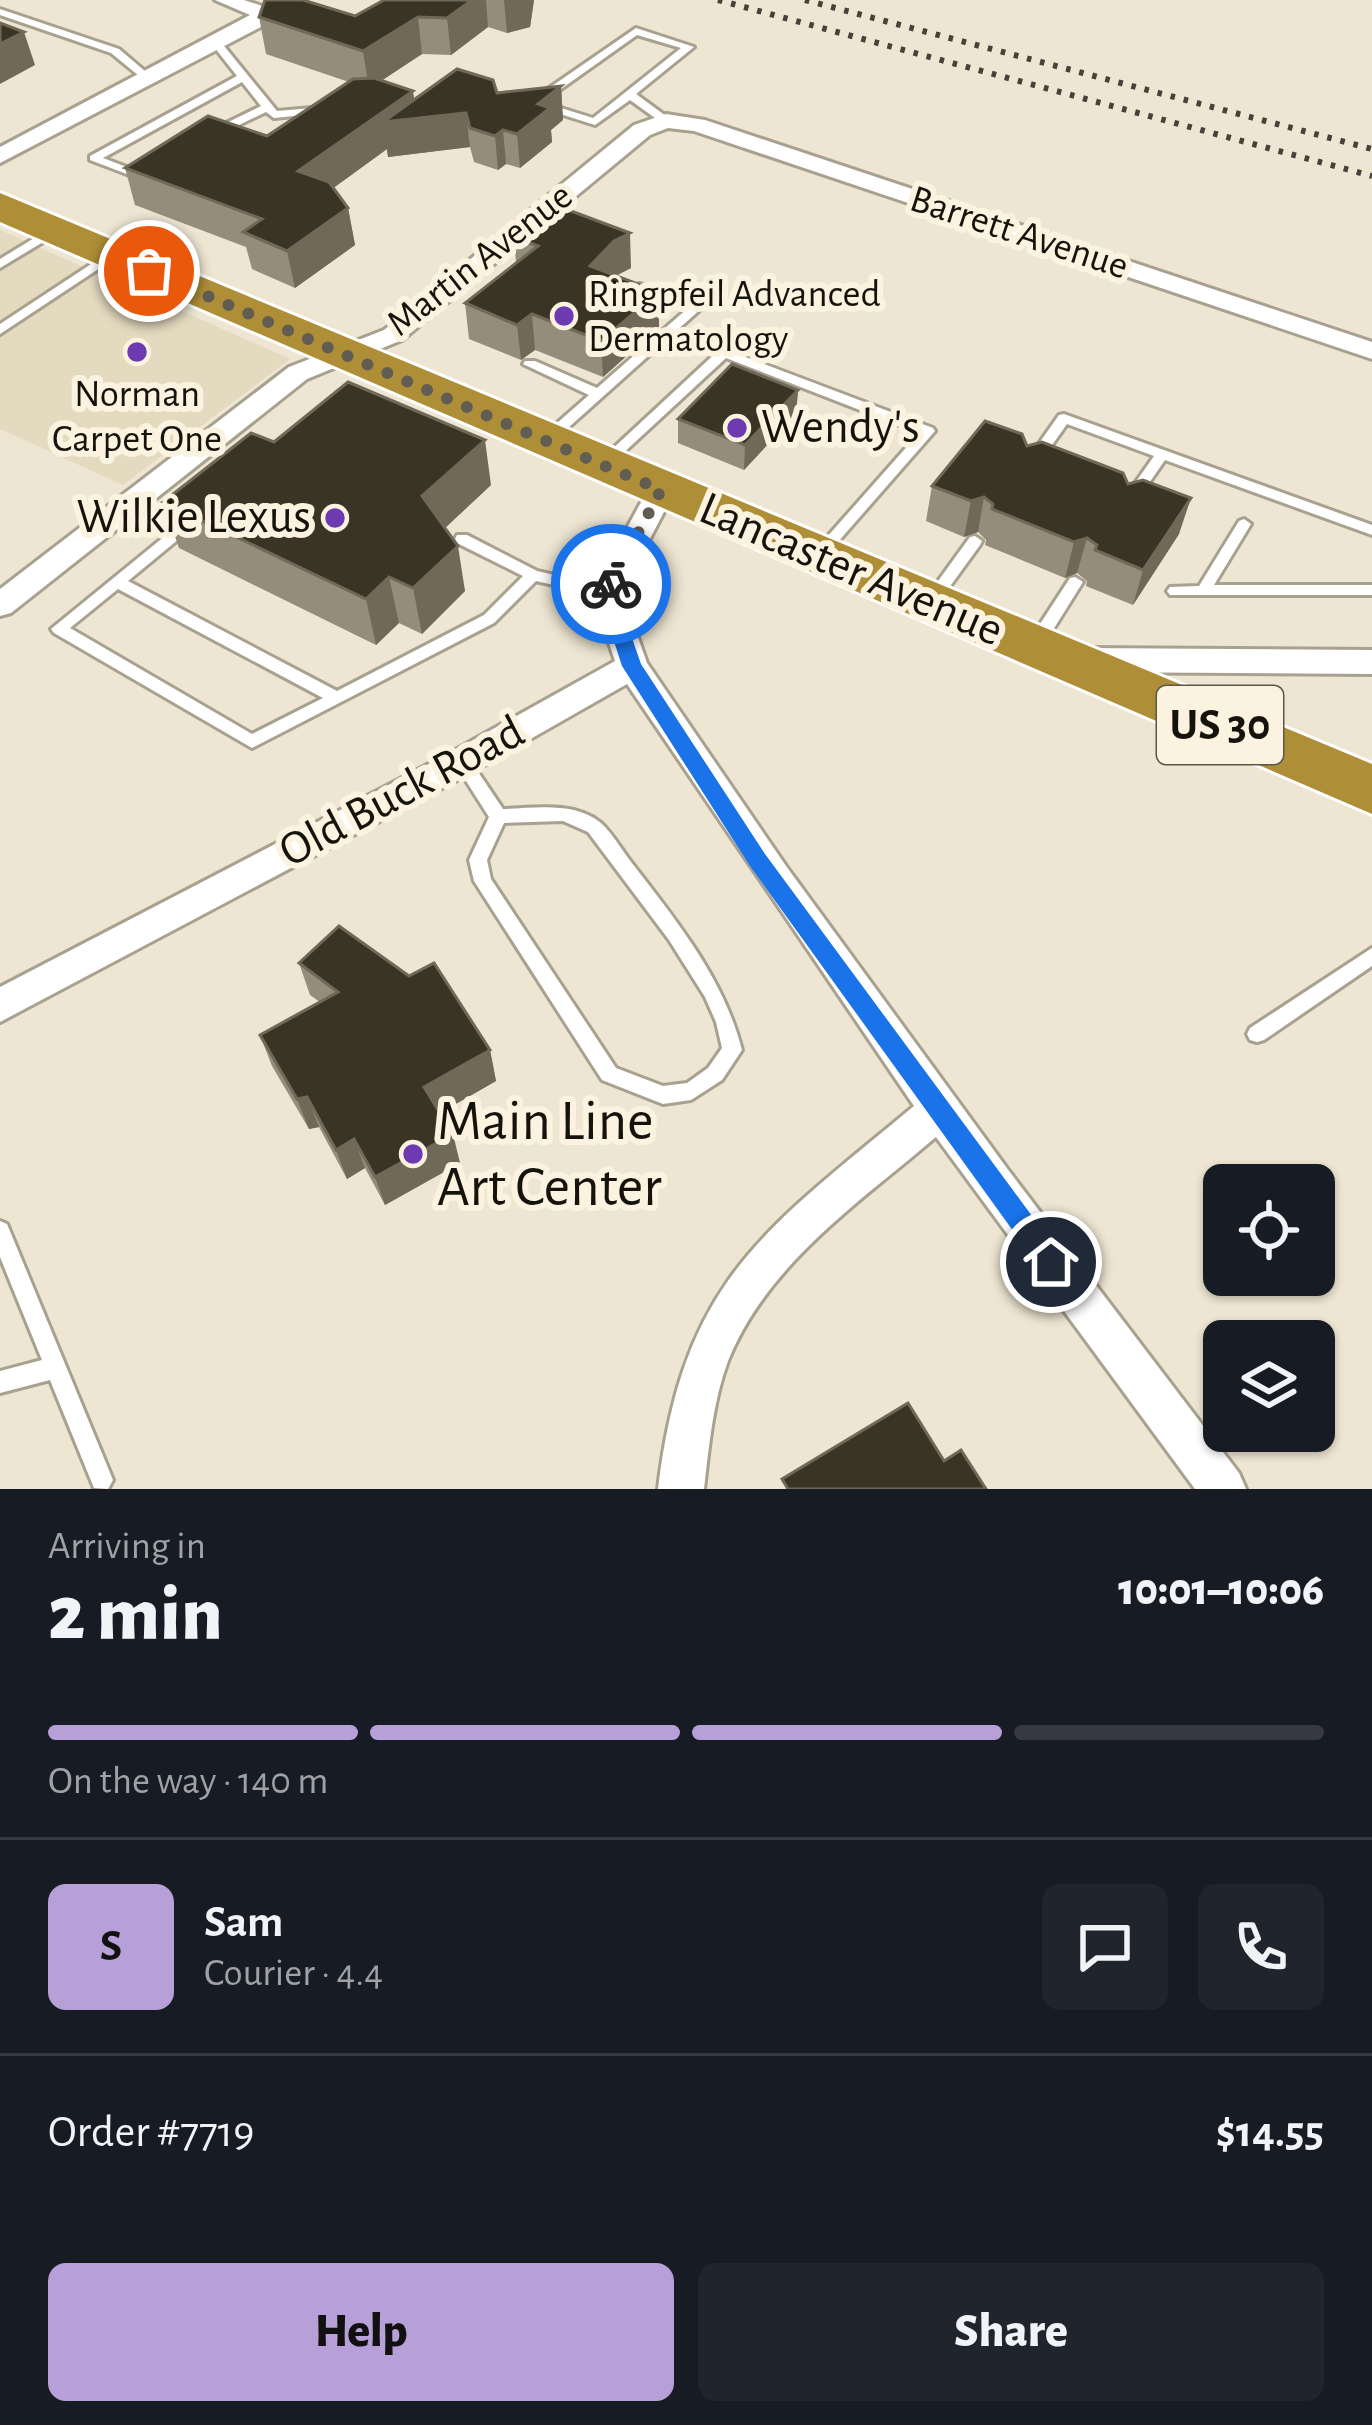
<!DOCTYPE html>
<meta charset="utf-8">
<style>
:root{--surface:#171b24;--page:#20242c;--text:#f1f3f6;--muted:#9ea1a6;--line:#363941;--accent:#b6a0d7}
body{margin:0;font-family:"Alegreya Sans",sans-serif;background:var(--page);color:var(--text);height:100vh;display:flex;flex-direction:column;font-size:45px;white-space:nowrap}
*{box-sizing:border-box;margin:0}
p{font-size:39px;color:var(--muted)}
.icon{flex:none;width:66px;height:66px;fill:none;stroke:currentColor;stroke-width:2;stroke-linecap:round;stroke-linejoin:round}
.map{position:relative;height:1489px;overflow:hidden}
.details{display:flex;flex-direction:column;background:var(--surface);flex:1}
.details>*{flex:none}
.buttons{position:absolute;left:1203px;top:1164px;display:grid;gap:24px}
.buttons a{display:grid;place-items:center;width:132px;height:132px;border-radius:18px;background:var(--surface);box-shadow:0 3px 9px #0004;font-size:60px}
.pin{position:absolute;display:grid;place-items:center;width:102px;height:102px;color:#fff;margin:-51px;border:6px solid #fff;border-radius:50%;box-shadow:0 3px 12px #0007}
.courier{position:absolute;display:grid;place-items:center;width:120px;height:120px;margin:-60px;border:9px solid #1a73e8;border-radius:50%;background:#fff;color:#222;box-shadow:0 3px 15px #0007}
.headline em{font-style:normal;font-weight:800}
.headline div{display:flex;flex-direction:column-reverse}
.headline{display:flex;align-items:center;justify-content:space-between;height:204px;padding:0 48px}
h1{font-size:78px;font-weight:800;line-height:90px}
.bar{display:grid;grid-template-columns:repeat(4,1fr);gap:18px 12px;align-content:center;height:144px;padding:0 48px}
.bar i{height:15px;border-radius:9px;background:var(--line)}
.bar .on{background:var(--accent)}
.bar p{grid-column:span 4}
.line{display:flex;align-items:center;gap:30px;padding:0 48px;border-top:3px solid var(--line)}
.line div{flex:1}
.round{display:grid;place-items:center;flex:none;width:126px;height:126px;border-radius:18px;background:var(--page)}
.button{display:flex;gap:24px;margin-top:auto;padding:24px 48px}
.button a{flex:1;height:138px;border-radius:18px;background:var(--accent);color:#111;font-size:48px;font-weight:800;line-height:138px;text-align:center}
.button a+a{background:var(--page);color:var(--text)}
.map>svg:first-child{display:block}
</style>
<div class="map">
<svg width="1372" height="1489" viewBox="0 0 1372 1489">
<rect width="100%" height="100%" fill="#eee6d2"/>
<path fill="#e4dabf" d="M0,230l290,129 -167,126 -123,-56z"/>
<g fill="none" stroke-linecap="round" stroke-linejoin="round">
<defs>
<path id="lane" d="M0,9l119,40 34,29 -9,2 -33,-27 -111,-38z
M636,28l58,19 -58,47 34,25v4h-8l-32,-23 -35,25 -57,-18v-4l4,-1 51,16 88,-70 -44,-13 -90,64h-8v-4z
M216,40l4,1 57,70 47,-4 5,3 -5,3 -50,5 -8,-6 -48,23h-8v-4l51,-25 -19,-24 -139,76 29,11 14,-2v4l-14,5 -42,-16v-4l147,-80 -26,-33z
M54,226l6,4 -2,3 -58,35v-9z
M111,251l6,4 -2,3 -115,76v-10z
M640,284l63,23 -153,137h-10v-6l49,-43 -66,-31 2,-3h10l62,27 91,-80 -52,-17v-6z
M724,349l209,79 2,3 -112,128 -5,1 -7,-5 108,-122 -193,-75 -119,110h-10l-2,-3 124,-115z
M1064,414l308,111v10l-207,-75 -27,39h-10l-2,-3 28,-40 -87,-32 -27,38h-10v-6l29,-41z
M192,516l7,5 -2,3 -69,57 209,110 147,-76 39,-39 -66,-33 -2,-4 2,-4h10l70,36 70,16 8,5 -8,5 -71,-16 -42,42 -242,125 -198,-115 -3,-4 136,-111zM118,589l205,109 -71,36 -182,-106z
M1244,519l7,5 -37,61h158v10h-202l-3,-4 3,-4 29,-1 40,-65z
M975,536l7,5 -2,4 -45,62h-10l-3,-4 3,-4 45,-62z
M1075,577l8,5 -42,67h-12l-2,-4 2,-4 41,-63z
M462,756l6,1 35,52c31,-1 72,-8 98,14 13,12 23,31 34,44 44,57 89,113 107,183l-20,30 -31,20 -28,4 -61,-24 -128,-199 -5,-21 20,-43 -35,-55 2,-5zM563,821l25,11 81,108 36,57 11,25 6,26 -14,20 -21,15 -24,3 -47,-18 -125,-189 -4,-19 17,-37z
M1372,948v18l-108,74 -7,2 -7,-2 -3,-6 3,-6z
M0,1221l7,3 106,256 -5,9 -14,-1 -44,-108 -50,13v-22l42,-11 -42,-103z"/>
<path id="street" d="M215,0h29l21,7 13,-7h25l-27,19 -276,144v-16l250,-132z
M666,114l39,6 667,222v17l-678,-228 -26,-3 -18,7 -248,205 -95,39 -296,234 -11,3v-27l289,-222 95,-37 250,-205z
M661,482l14,9 -53,101 25,71 139,203 223,305 230,302 7,16h-51l-259,-352c-75,64 -170,128 -208,224 -15,40 -19,85 -24,128h-46c25,-209 105,-257 256,-383l-287,-422 -153,87 -474,251v-35l450,-234 165,-92 -23,-69 59,-108z
M1080,648l292,2v24l-292,-2 -11,-4 -5,-8 5,-8z"/>
<path id="highway" d="M0,193l1372,571v50l-1372,-592z"/>
</defs>
<use href="#lane" stroke="#a9a18f" stroke-width="6"/>
<use href="#street" stroke="#a9a18f" stroke-width="6"/>
<use href="#highway" stroke="#fff" stroke-width="6"/>
<use href="#lane" fill="#fff" fill-rule="evenodd"/>
<use href="#street" fill="#fff" fill-rule="evenodd"/>
<use href="#highway" fill="#ae8e37" fill-rule="evenodd"/>
<path stroke="#464239" stroke-width="6" stroke-dasharray="4.5 9" stroke-linecap="butt" d="M718,0l654,176
M805,0l567,149"/>
</g>
<path fill="#948d7b" d="M384,0h150l-4,27 -23,6 -19,-6 -37,28 -29,-1 -40,26 33,19 146,-13 2,34 -12,10 1,12 -32,26 -14,-4 -8,6 -24,-8 -4,-15 -82,10 -1,-8 -54,39 15,20 7,37 -60,43 -43,-19 -6,-22 -111,-42 -10,-37 142,-32 82,-54 -83,-28 -7,-37 96,-1z
M514,237l117,31 -15,8 43,16v35l-56,50 -68,-27 -14,10 -52,-21 -4,-36 51,-40z
M798,390l-2,24 -52,56 -66,-27v-24z
M274,442l217,43 -46,43 20,63 -43,43 -23,-11 -23,22 -197,-97 -16,-46z
M1128,484l51,50 -46,71 -47,-19 1,-5 -10,-8 -12,5 -80,-33 1,-5 -8,-8 -14,5 -38,-16 6,-35z
M299,963l191,87 6,31 -56,32 20,50 -75,42 -20,-37 -18,11 -28,-52 -10,2 -37,-63 -12,-31 60,-33 -10,-7z"/>
<path fill="#706958" d="M472,0h14l2,27 -37,28 -4,-37z
M504,0h30l-4,27 -23,6z
M418,17l4,37 -53,35 -6,-38z
M24,32l11,33 -35,19v-40z
M561,86l2,34 -12,10 1,12 -32,26 -3,-34 21,-30z
M413,91l4,27 49,-5 4,34 -82,10 -1,-8 -81,59 -8,-37z
M503,130l3,34 -8,6 -3,-34z
M348,208l7,37 -60,43 -8,-37z
M630,233l1,35 -16,8 -25,-10 24,-25z
M659,292v35l-56,50 -2,-36z
M532,314l3,36 -14,10 -4,-35z
M798,390l-2,24 -52,56 1,-25z
M485,440l6,45 -61,57 -8,-46z
M984,497l-6,35 -14,5 7,-36z
M1191,498l-12,36 -46,71 10,-35z
M1087,538l-10,35 -12,5 9,-36z
M458,546l7,45 -43,43 -9,-46z
M389,577l10,46 -23,22 -10,-46z
M490,1050l6,31 -63,36 -9,-30z
M307,1097l12,30 -10,2 -12,-30z
M453,1134l7,29 -75,42 -10,-28z
M354,1139l11,29 -18,11 -11,-29z"/>
<path fill="#3a3424" stroke="#706958" stroke-width="3" d="M265,0h38l52,16 29,-16h88l-25,18 -29,-1 -55,34 -104,-34z
M0,23l24,9 -24,12z
M457,69l36,11 4,13 64,-7 -23,18 12,4 -33,26 -14,-4 -8,6 -25,-8 -4,-15 -83,9z
M374,78l39,13 -115,80 31,11 19,26 -61,43 -44,-19 19,-13 -137,-51 83,-52 59,20 86,-57z
M555,205l75,28 -16,8 -24,25 69,26 -58,49 -69,-27 -15,11 -52,-22 73,-57 -24,-9z
M732,364l66,26 -53,55 -67,-26z
M348,382l137,58 -63,56 36,50 -45,42 -24,-11 -23,22 -203,-97 88,-69 23,9z
M985,421l37,13 5,12 15,-4 81,31 5,11 15,-4 48,18 -48,72 -48,-20 2,-5 -10,-7 -13,4 -82,-33 1,-5 -9,-7 -13,4 -39,-15z
M339,926l70,50 25,-13 56,87 -66,37 29,47 -78,43 -21,-38 -18,11 -29,-53 -10,2 -37,-64 78,-43 -39,-29z
M908,1403l36,58 17,-11 25,39h-198l-6,-10z"/>
<path fill="#1a73e8" d="M611,578l9,6 -4,8 25,72 124,190 295,400 3,8 -3,9h-18l-292,-405 -128,-200 -24,-74z"/>
<g fill="none" stroke-linecap="round" stroke-linejoin="round">
<path stroke="#625d52" stroke-width="12" stroke-dasharray="0 21.6" d="M149,271l512,219 -50,94"/>
</g>
<g fill="#6d3ab1" stroke="#fbf3df" stroke-width="4.5">
<circle cx="564" cy="316" r="12"/>
<circle cx="137" cy="352" r="12"/>
<circle cx="737" cy="428" r="12"/>
<circle cx="335" cy="518" r="12"/>
<circle cx="413" cy="1154" r="12"/>
</g>
<g text-anchor="middle" dominant-baseline="central" stroke-width="12" stroke-linejoin="round" paint-order="stroke">
<g font-size="39" fill="#16130d" stroke="#fbf3df">
<text transform="translate(1019 233) rotate(18)">Barrett Avenue</text>
<text transform="translate(480 260) rotate(-38)">Martin Avenue</text>
</g>
<g font-size="39" fill="#16130d" stroke="#fbf3df" text-anchor="start">
<text x="588" y="294">Ringpfeil Advanced<tspan x="588" dy="45">Dermatology</tspan></text>
<text x="137" y="394" text-anchor="middle">Norman<tspan x="137" dy="45">Carpet One</tspan></text>
</g>
<rect fill="#fbf3df" stroke="#5b564c" stroke-width="3" x="1157" y="686" width="126" height="78" rx="9"/>
<g font-size="45" font-weight="bold" fill="#16130d">
<text x="1220" y="725">US 30</text>
</g>
<g font-size="48" fill="#16130d" stroke="#fbf3df" text-anchor="start">
<text x="761" y="428">Wendy's</text>
<text x="311" y="518" text-anchor="end">Wilkie Lexus</text>
</g>
<g font-size="48" fill="#16130d" stroke="#fbf3df">
<text transform="translate(851 570) rotate(23)">Lancaster Avenue</text>
<text transform="translate(402 792) rotate(-28)">Old Buck Road</text>
</g>
<g font-size="57" fill="#16130d" stroke="#fbf3df" text-anchor="start">
<text x="437" y="1121">Main Line<tspan x="437" dy="66">Art Center</tspan></text>
</g>
</g>
</svg>
<div class="buttons">
<a><svg class="icon" aria-label="locate" viewBox="0 0 24 24"><circle cx="12" cy="12" r="6"/><path d="M12 2v4M12 18v4M2 12h4M18 12h4"/></svg></a>
<a><svg class="icon" aria-label="layers" viewBox="0 0 24 24"><path d="M12 4l9 5-9 5-9-5zM3 14l9 5 9-5"/></svg></a>
</div>
<div class="pin" style="left:149px;top:271px;background:#ea580c"><svg class="icon" aria-label="bag" viewBox="0 0 24 24"><path d="M5 8h14l-1 12H6zM9 8a3 3 0 0 1 6 0"/></svg></div>
<div class="pin" style="left:1051px;top:1262px;background:#1f2937"><svg class="icon" aria-label="home" viewBox="0 0 24 24"><path d="M3 11l9-7 9 7M6 9v11h12V9"/></svg></div>
<div class="courier" style="left:611px;top:584px"><svg class="icon" aria-label="bike" viewBox="0 0 24 24"><circle cx="6" cy="16" r="4"/><circle cx="18" cy="16" r="4"/><path d="M6 16l4-8h5l3 8M10 8l3 8H6M13 5h3"/></svg></div>
</div>
<section class="details">
<div class="headline"><div><h1>2 min</h1><p>Arriving in</p></div><em>10:01–10:06</em></div>
<div class="bar"><i class="on"></i><i class="on"></i><i class="on"></i><i></i><p>On the way · 140 m</p></div>
<div class="line" style="height:216px"><b class="round" style="background:var(--accent);color:#111">S</b><div><b>Sam</b><p>Courier · 4.4</p></div><a class="round"><svg class="icon" aria-label="chat" viewBox="0 0 24 24"><path d="M4 5h16v11H9l-5 4z"/></svg></a><a class="round"><svg class="icon" aria-label="phone" viewBox="0 0 24 24"><path d="M5 4h4l2 5-3 2q2 4 5 5l2-3 5 2v4C11 20 4 13 5 4z"/></svg></a></div>
<div class="line" style="height:156px"><div>Order #7719</div><b>$14.55</b></div>
<div class="button"><a>Help</a><a>Share</a></div>
</section>
